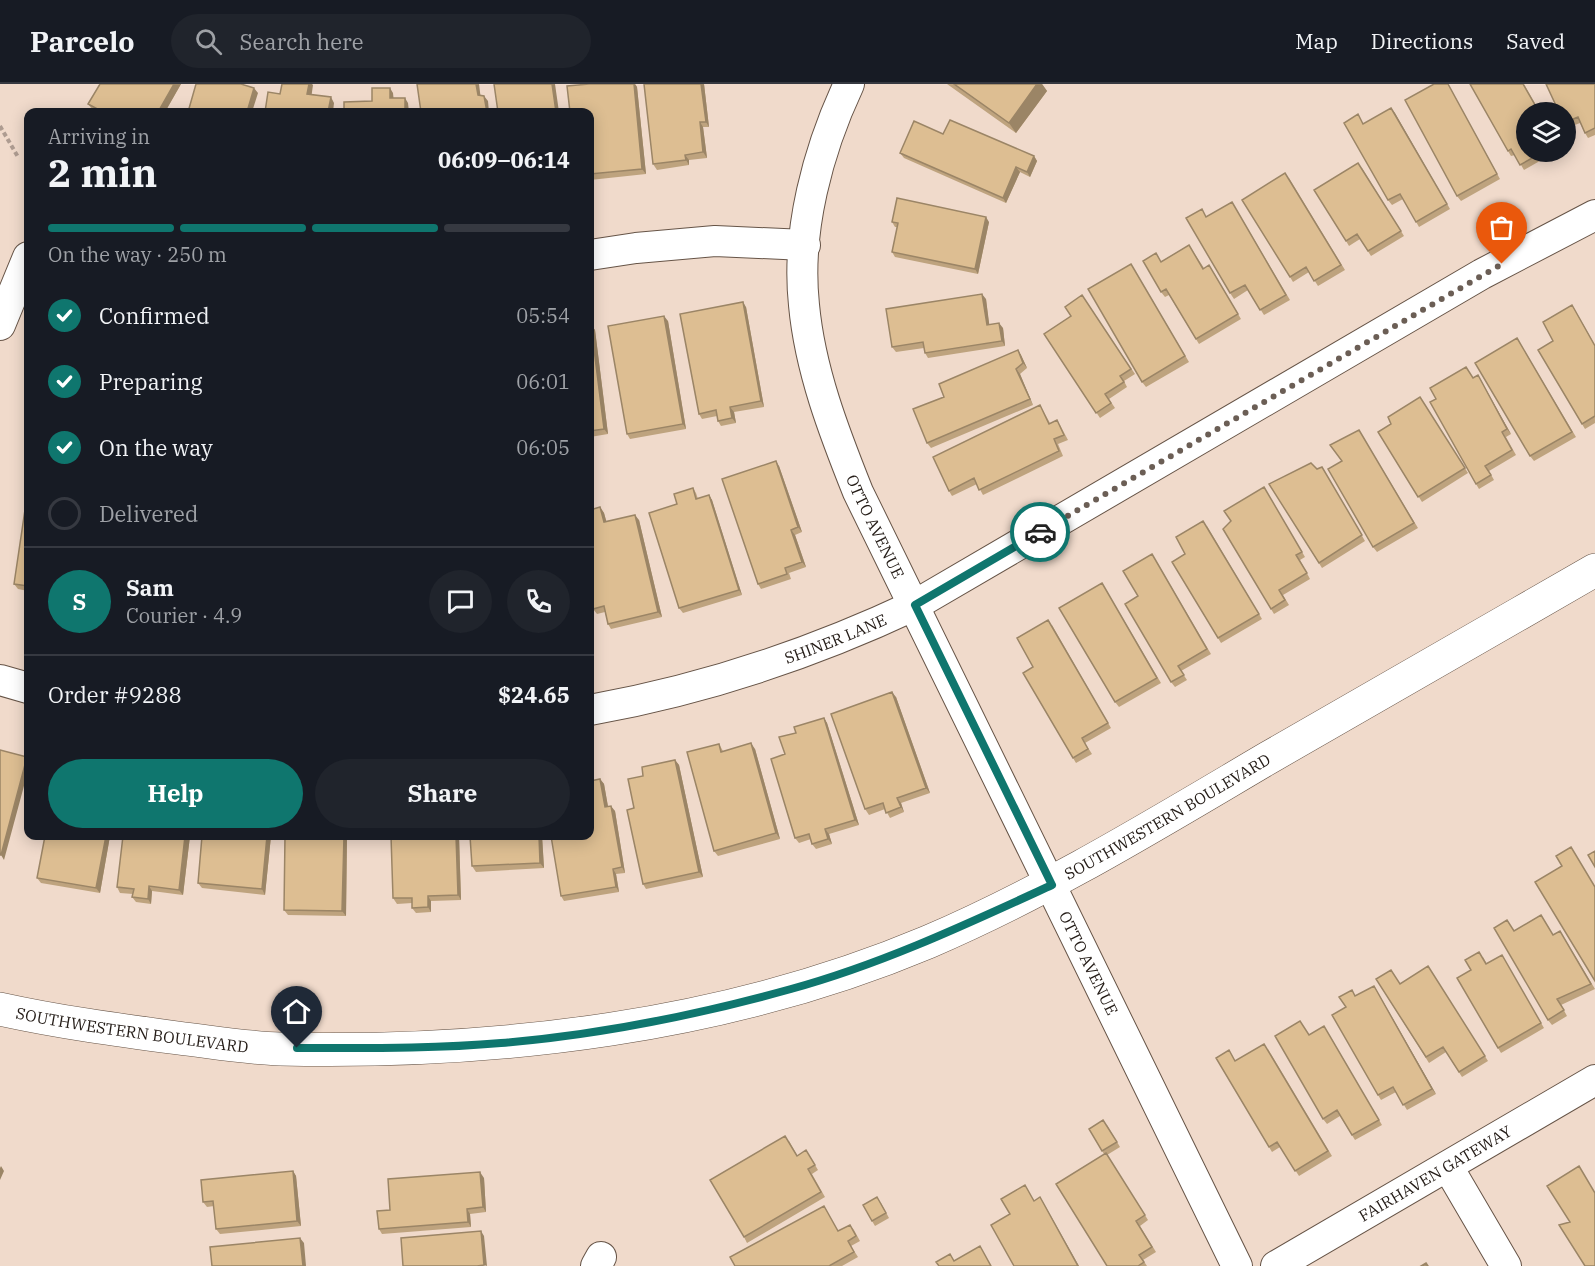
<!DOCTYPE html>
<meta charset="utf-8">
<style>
:root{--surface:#171b24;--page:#20242c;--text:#f1f3f6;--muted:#9ea1a6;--line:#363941;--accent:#0f766e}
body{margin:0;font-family:"IBM Plex Serif",serif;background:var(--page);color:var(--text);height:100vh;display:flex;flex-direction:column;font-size:22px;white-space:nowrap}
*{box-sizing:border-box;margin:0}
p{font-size:20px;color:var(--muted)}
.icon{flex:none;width:33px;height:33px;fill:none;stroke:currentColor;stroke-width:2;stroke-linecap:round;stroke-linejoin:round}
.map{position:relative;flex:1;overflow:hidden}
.details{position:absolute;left:24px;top:24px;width:570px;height:732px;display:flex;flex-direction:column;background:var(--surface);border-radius:12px;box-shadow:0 3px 15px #0003}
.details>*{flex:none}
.buttons{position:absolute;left:1516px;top:18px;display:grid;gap:12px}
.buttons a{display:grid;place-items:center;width:60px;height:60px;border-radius:50%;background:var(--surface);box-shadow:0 3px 15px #0003;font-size:30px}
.pin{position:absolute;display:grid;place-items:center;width:51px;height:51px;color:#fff;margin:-62px -26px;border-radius:50% 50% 50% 0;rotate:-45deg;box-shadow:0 0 6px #0007}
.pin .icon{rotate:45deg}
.courier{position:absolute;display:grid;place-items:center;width:60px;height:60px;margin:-30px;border:4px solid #0f766e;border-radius:50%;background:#fff;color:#222;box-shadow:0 2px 8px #0007}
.overview em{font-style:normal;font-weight:700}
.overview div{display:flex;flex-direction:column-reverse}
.overview{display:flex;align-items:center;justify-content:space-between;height:102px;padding:0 24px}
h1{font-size:39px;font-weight:700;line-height:45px}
.bar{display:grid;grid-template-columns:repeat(4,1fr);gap:9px 6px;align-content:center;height:72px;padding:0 24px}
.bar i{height:8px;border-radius:4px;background:var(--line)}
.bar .active{background:var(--accent)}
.bar p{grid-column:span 4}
.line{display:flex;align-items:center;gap:15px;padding:0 24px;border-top:2px solid var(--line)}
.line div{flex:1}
.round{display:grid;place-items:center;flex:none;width:63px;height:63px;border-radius:32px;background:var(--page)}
ol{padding:0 24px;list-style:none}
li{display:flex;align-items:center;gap:18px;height:66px}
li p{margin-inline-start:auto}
li .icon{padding:6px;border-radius:50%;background:var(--accent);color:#fff;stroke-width:4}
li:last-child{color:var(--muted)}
li i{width:33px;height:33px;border:3px solid var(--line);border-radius:50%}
.cta{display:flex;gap:12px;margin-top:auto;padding:12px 24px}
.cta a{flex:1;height:69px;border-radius:36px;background:var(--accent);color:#fff;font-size:24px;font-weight:700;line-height:69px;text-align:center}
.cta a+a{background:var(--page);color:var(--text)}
header{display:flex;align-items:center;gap:36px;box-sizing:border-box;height:84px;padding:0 30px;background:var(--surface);border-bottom:2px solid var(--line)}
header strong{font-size:28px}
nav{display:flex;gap:33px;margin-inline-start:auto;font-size:21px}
.search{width:420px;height:54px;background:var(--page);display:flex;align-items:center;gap:15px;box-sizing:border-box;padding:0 21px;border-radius:33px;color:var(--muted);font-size:22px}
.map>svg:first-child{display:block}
</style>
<header>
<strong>Parcelo</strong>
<div class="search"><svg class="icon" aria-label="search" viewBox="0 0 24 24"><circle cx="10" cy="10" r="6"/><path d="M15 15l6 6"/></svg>Search here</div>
<nav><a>Map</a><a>Directions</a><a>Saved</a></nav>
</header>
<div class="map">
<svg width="1595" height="1182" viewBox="0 0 1595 1182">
<rect width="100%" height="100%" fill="#f0dacb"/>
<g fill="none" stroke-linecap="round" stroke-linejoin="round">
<defs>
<g id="street">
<path id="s1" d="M849,0c-31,66 -53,147 -45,221 6,65 30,127 54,187l379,774"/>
<path d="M590,171l46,-7 79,-7 90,4"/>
<path d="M0,241l28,-68"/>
<path d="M0,596l28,8"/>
<path id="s2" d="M590,626c112,-20 221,-56 325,-105l567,-331 113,-59"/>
<path d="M1448,1083l58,99"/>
<path d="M596,1182l5,-9"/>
<path id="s3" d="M1276,1182l319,-186"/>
</g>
<g id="secondary">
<path id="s4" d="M0,925c59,13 118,21 178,29 34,4 68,10 102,11 218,5 446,-22 648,-107 119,-51 228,-118 340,-184 108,-63 218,-125 327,-188"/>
</g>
</defs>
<use href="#street" stroke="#665447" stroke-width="32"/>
<use href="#secondary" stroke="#665447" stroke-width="34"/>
<path stroke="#ae9c91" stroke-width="4" stroke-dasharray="4.5 3" stroke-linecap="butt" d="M0,42l18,31"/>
<use href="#street" stroke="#fff" stroke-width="30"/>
<use href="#secondary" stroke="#fff" stroke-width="33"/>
</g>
<path fill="#bea37e" d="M100,0h81l-16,28h-67l-6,-3 -4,-5z
M589,0h46l2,3 9,87 -56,6z
M644,0h60l5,43h-6l4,31 -18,2v5l-32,5 -4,-6z
M947,0h95l5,7 -31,42z
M1448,0l52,95 -39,22 -4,-5z
M1470,0h54l16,28h-13v40h15l3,6 -21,12 -9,-15 -4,1 -3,-5z
M1595,0v51l-7,3 -3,-5 -5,-10 -13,5 -1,-2v-14z
M1391,24l59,101 -31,18 -16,-28 -11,6 -4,-5 -24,-76z
M943,50l91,22 3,5 -7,16 -10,-5 -14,31 -102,-45 -4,-5z
M1362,84l42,68 -33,20 -11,-17 -11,7 -3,-5z
M1289,94l56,92 -27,16 -9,-14 -16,10 -3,-5z
M1232,118l58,98 -26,15 -16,-25 -14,9 -4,-6 -23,-76z
M892,138h97l-11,52 -83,-17 -3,-5 5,-25h-2z
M1189,161l15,23 8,2 29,49 -42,25 -30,-49 -4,2 -4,-5 1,-31z
M1134,185l55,93 -43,25 -4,-5z
M1082,211l53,79 -11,7 3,6 -18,12 6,9 -15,10 -56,-84 27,-18z
M986,215l3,26 14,3 2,18 -77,12 -3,-5 -1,-5 -28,4 -4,-5z
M746,223l18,100 -30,5 2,11 -15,3 -3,-5 -1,-5 -15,3 -3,-5z
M1575,226l20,35v78l-10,6 -3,-5 -29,-83z
M668,237l18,108 -56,10 -3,-5z
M590,241h1l4,5 13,104 -18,3z
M1520,259l56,94 -42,24 -4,-5z
M1018,266l3,5 6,13 -7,6 13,31 -102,43 -4,-5 17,-46z
M1478,291l33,59 -5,3 10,18 -27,16 5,9 -15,9 -3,-5 -3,-106z
M1420,313l48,76 -46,29 -44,-70 13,-8z
M1040,321l10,18 10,2 8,15 -10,4 5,12 -80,39 -6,-11 -25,12 -3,-5z
M1362,351l56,93 -41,24 -4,-5 -32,-86z
M779,382l23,66 -7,3 11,32 -17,6 2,6 -30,10 -3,-5z
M1317,385l8,3 40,69 -43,27 -53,-84z
M1264,403l41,70 -5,3 10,19 -27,16 6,10 -15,9 -3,-5z
M693,404l3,5 2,6 11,-4 3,5 30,95 -59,18 -4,-5 -2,-104z
M28,419v102l-1,-3 1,-11 -10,-2 -4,-5z
M600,423l4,6 2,8 33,-1 23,97 -51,12 -3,-5 -3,-12 -8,2 -4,-5z
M1207,442l55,93 -41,24 -3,-5 -33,-84z
M1155,475l56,95 -30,17 6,9 -12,7 -4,-5 -33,-86z
M1105,504l56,95 -42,24 -4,-5z
M1052,541l59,103 -26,15 7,11 -16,9 -3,-5 -40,-91z
M896,613l34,96 -29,10 3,9 -14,6 -5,-9 -16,6 -4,-6z
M824,634l3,5 32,102 -30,9 3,10 -16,5 -4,-5 -1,-5 -12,4 -4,-5 -10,-84 11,-21z
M719,660l4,7 32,-2 25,90 -62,17 -4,-5z
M675,676l4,5 24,112 -57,12 -3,-5 -9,-76 9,-32z
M600,695l4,5 4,23 7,4 10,62 -9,1 3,18 -55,9 -3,-5z
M110,752l-10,57 -59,-10 -4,-5z
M190,752l-7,59 -31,-4 -1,13 -15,-2 -4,-5 1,-3 -13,-1 -3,-6z
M202,752h69l-6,59 -63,-7 -4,-5z
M291,752h56l-1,80 -58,-1 -4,-5z
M391,752h68l2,64 -30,1v11l-15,1 -4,-5v-5l-15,1 -4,-6z
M542,752l2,32 -68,4 -4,-6z
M1541,831l12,20 7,-4 35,58 -34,16 6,11 -15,9 -4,-5 -34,-89z
M1483,873l4,7 18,-3 39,67 -43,25 -3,-5 -27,-78z
M1428,882l60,95 -26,16 -16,-25 -17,11 -53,-84 24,5z
M1374,902l62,108 -29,16 -11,-18 -15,8 -3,-5 -32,-88 10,-11z
M1327,947l55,94 -27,15 -15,-24 -13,8 -4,-5 -14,-84z
M1268,965l64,107 -33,20 -19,-29 -8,5 -3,-5 -34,-86z
M1107,1041l13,22 -13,8 41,65 -8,6 16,26 -13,8 4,6h-40l-3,-112 -15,-25z
M789,1057l8,14h12l9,15 -6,4 13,23 -78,46 -3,-6z
M293,1087l3,5 5,50 -81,8 -4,-5 -2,-23 -7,1 -4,-5z
M484,1094l2,34 -16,2 1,13 -89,7 -3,-5 11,-19z
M881,1119l8,15 -14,8 -3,-5z
M824,1122l14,25 12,-6 4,5 6,11 -9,5 7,11 -16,9h-107z"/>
<path fill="#9b8566" d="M174,0h7l-16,28h-7z
M309,0h3l1,1 -2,14 -4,-5z
M476,0h3l2,16 -3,-5z
M552,0h3l4,28h-3z
M634,0h1l2,3 9,87 -4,-5z
M701,0h3l5,43 -3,-5z
M1037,0h5l5,7 -31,42 -7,-10z
M254,4l4,5 -6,19h-5z
M390,4l3,5 1,10 -4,-5z
M484,12l4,5 1,11h-2z
M331,13l3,6 -1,9h-5z
M405,14l3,5 1,9h-4z
M1391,24l4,5 55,96 -3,-5z
M700,38l3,5 4,31 -4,-6z
M685,71l4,5v5l-3,-5z
M1034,72l3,5 -7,16 -3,-5z
M1016,83l4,5 -14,31 -3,-5z
M986,133l3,5 -11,52 -3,-5z
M982,210l4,5 4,31 -3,-5z
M743,218l3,5 18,100 -3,-6z
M664,232l4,5 18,108 -3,-5z
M999,239l4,5 2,18 -3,-5z
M591,241l4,5 13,104 -4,-5z
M1018,266l3,5 6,13 -4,-5z
M1016,285l4,5 13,31 -3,-6z
M1478,291l3,6 30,53 -4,-5z
M730,323l4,5 2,11 -4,-5z
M776,377l3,5 23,66 -4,-5z
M709,411l3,5 30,95 -3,-5z
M600,423l4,6 4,14 -4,-5z
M635,431l4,5 23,97 -4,-5z
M791,446l4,5 11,32 -4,-5z
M892,608l4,5 34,96 -4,-5z
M824,634l3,5 32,102 -4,-5z
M751,659l4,6 25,90 -4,-6z
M27,673l1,2v12l-24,89 -3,-5z
M675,676l4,5 24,112 -4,-5z
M600,695l4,5 5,28 -4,-5z
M897,714l4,5 3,9 -3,-5z
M611,722l4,5 10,62 -3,-6z
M825,745l4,5 3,10 -4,-5z
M106,752h4l-10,57 -4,-5z
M185,752h5l-7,59 -4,-5z
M267,752h4l-6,59 -3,-6z
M344,752h3l-1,80 -4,-5z
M456,752h3l2,64 -3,-5z
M539,752h3l2,32 -4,-5z
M613,785l3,5 3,18 -3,-5z
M149,802l3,5 -1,13 -3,-5z
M428,812l3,5v11l-3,-5z
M1374,902l3,5 59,103 -4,-5z
M1,1082l3,5 -4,9v-12z
M293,1087l3,5 5,50 -4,-5z
M480,1088l4,6 2,34 -3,-5z
M1040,1113l3,5 36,64h-1z
M467,1125l3,5 1,13 -3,-5z
M481,1147l3,5 3,30 -3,-1z
M300,1154l4,5 2,23h-3z"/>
<path fill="#ddbe92" stroke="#9b8566" stroke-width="1.5" d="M100,0h74l-16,28h-55l-15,-8z
M196,0h45l13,4 -7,24h-59z
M282,0h27l-2,10 24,3 -3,15h-63l3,-20 12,2z
M417,0h59l2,11 6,1 3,16h-66z
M494,0h58l4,28h-58z
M589,0h45l8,85 -52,5v-62h-20l-3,-26z
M644,0h57l5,38h-6l3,30 -18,3 1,5 -33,4z
M954,0h83l-28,39z
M1434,0h14l49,90 -40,22 -52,-96z
M1470,0h53l16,28h-12v40h14v1l-21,12 -9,-16 -3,2z
M1546,0h49v44l-10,5 -7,-16 -12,5v-10h-7z
M372,4h18v10h15v14h-61v-10l28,-1z
M1391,24l56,96 -31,18 -16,-28 -12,6 -44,-77 14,-9 5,10z
M950,36l84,36 -7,16 -11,-5 -13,31 -103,-45 14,-32 29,13z
M1358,79l43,68 -33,20 -11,-17 -11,7 -32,-51z
M1285,89l56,92 -27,16 -8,-14 -16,10 -48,-77z
M897,114l89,19 -11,52 -83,-17 6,-29 -6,-1z
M1232,118l54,93 -26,15 -15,-25 -15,8 -44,-75 16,-9 4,8z
M1189,161l14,24 6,-4 29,49 -42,25 -30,-50 -5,3 -18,-31 13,-8 5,9z
M1131,180l54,92 -43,26 -54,-93z
M982,210l5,31 12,-2 3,18 -77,12 -2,-11 -31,5 -6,-38z
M1082,211l49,74 -11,7 4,6 -19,12 6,9 -15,10 -52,-79 27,-18 -6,-9z
M743,218l18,99 -31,6 2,11 -14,3 -2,-11 -17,4 -19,-100z
M1572,221l23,41v70l-13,8 -44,-74 15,-9 -10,-19z
M664,232l19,108 -56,10 -19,-108z
M590,241h1l13,104 -14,2z
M1517,254l55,94 -42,24 -55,-93z
M1018,266l5,13 -7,6 14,30 -103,44 -14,-34 31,-12 -5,-13z
M1466,283l7,11 5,-3 29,54 -5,3 10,18 -27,16 6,9 -15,9 -46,-82 6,-3 -6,-11z
M1420,313l45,71 -47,29 -40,-65 13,-8 -3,-7z
M1040,321l9,19 8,-4 7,15 -10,4 5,12 -80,39 -5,-12 -25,13 -16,-34z
M1359,346l55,93 -41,24 -45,-78 14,-8 -12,-16z
M776,377l22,66 -7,3 11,32 -17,6 2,6 -29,10 -36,-105z
M1311,379l6,6 5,-2 40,68 -43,28 -50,-79z
M1264,403l38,65 -6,3 11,18 -28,17 6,10 -14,9 -48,-80 8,-8 -7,-10z
M693,404l3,11 13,-4 30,95 -60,18 -30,-95 28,-9 -3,-10z
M26,419h2v83l-14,-2z
M600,423l4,15 31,-7 23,97 -50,12 -4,-18 -11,3 -3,-15v-84z
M1203,437l56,93 -41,24 -46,-76 13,-8 -9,-17z
M1152,470l55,95 -29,17 6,9 -13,7 -46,-78 13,-8 -15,-25z
M1102,499l55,95 -42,24 -56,-94z
M28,506v13l-1,-1z
M1048,536l60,103 -26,15 6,11 -15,9 -50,-85 10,-6 -16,-29z
M892,608l34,96 -29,10 4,9 -15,6 -3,-10 -18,6 -34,-95z
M824,634l31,102 -30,9 3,10 -16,5 -3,-10 -14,4 -24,-79 14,-5 -6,-17 17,-4 -2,-6z
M751,659l25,90 -62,18 -27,-99 32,-8 2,8z
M0,666l27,7 -26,98h-1z
M675,676l24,112 -56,12 -16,-74 7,-2 -6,-29 15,-3 -1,-9z
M600,695l5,28 6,-1 11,61 -9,2 3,18 -55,9 -10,-60h39v-55z
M45,752h61l-10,52 -59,-10z
M123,752h62l-6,54 -30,-4 -1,13 -16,-2 2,-8 -17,-2z
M202,752h65l-5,53 -64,-6z
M285,752h59l-2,75 -58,-1z
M391,752h65l2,59 -30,1v11l-16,1v-10h-19z
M470,752h69l1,27 -68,3z
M1571,763l24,40v94l-60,-99 27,-16 -6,-10z
M1595,767v16l-7,-12z
M1541,831l12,20 7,-4 31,53 -34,15 7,11 -16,10 -54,-92 13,-8 7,11z
M1479,868l7,12 16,-9 39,68 -43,25 -41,-70 14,-8 -6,-10z
M1428,882l57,90 -26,16 -16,-25 -17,10 -50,-78 15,-9 9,14z
M1374,902l58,103 -29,16 -10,-18 -15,8 -46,-80 14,-8 -7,-10 13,-7 3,6z
M1300,937l9,14 15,-9 55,94 -27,15 -15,-25 -14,9 -48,-83z
M1264,960l64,107 -33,20 -18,-29 -8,5 -53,-89 13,-8 6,11z
M1103,1036l14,22 -15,9 -13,-22z
M785,1052l12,20 9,-6 9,15 -7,4 13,23 -77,45 -34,-57z
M1106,1069l39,62 -9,6 16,26 -13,8 5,7 -6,4h-31l-51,-82z
M1579,1082l16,27v73h-10l-26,-41 11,-3 -23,-36z
M293,1087l4,50 -81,8 -3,-28 -10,1 -2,-22z
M480,1088l3,35 -16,2 1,13 -89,7 -2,-18 13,-1 -2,-31z
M1025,1101l9,16 6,-4 38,69h-64l-23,-41 19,-11 -9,-15z
M877,1113l9,16 -14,8 -9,-16z
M824,1122l14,25 12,-6 6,11 -8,5 6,11 -25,14h-94l-5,-9z
M481,1147l3,34 -7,1h-74l-2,-28z
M300,1154l3,28h-91l-2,-19z
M980,1162l11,20h-52l-3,-4 14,-8 4,7z
M1426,1179l2,3h-7z"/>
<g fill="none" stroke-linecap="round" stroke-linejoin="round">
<path stroke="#6b5e55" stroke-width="6" stroke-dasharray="0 10.8" d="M1040,448l462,-268"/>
<path stroke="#0f766e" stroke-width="8" d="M297,964c68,0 136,1 204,-5 98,-8 196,-28 290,-54 91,-25 176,-65 261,-104l-137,-280 125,-73"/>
</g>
<g text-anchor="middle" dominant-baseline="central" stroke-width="6" stroke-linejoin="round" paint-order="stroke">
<g font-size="16" fill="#231b16" stroke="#f0dacb">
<text stroke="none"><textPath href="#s1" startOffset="462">OTTO AVENUE</textPath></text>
<text stroke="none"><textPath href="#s2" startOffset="256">SHINER LANE</textPath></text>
<text stroke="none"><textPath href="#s4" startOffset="1215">SOUTHWESTERN BOULEVARD</textPath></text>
<text stroke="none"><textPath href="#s1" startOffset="948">OTTO AVENUE</textPath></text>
<text stroke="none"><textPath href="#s4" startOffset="134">SOUTHWESTERN BOULEVARD</textPath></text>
<text stroke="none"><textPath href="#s3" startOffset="184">FAIRHAVEN GATEWAY</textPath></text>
</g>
</g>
</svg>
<div class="buttons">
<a><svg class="icon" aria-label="layers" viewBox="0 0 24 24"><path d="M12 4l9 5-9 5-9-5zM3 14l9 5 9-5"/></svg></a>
</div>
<div class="pin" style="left:1502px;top:180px;background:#ea580c"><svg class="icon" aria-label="bag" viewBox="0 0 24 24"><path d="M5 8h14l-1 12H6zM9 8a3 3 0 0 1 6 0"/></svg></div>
<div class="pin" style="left:297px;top:964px;background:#1f2937"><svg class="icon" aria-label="home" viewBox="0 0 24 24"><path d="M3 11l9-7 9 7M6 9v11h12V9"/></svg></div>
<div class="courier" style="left:1040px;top:448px"><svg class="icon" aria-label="car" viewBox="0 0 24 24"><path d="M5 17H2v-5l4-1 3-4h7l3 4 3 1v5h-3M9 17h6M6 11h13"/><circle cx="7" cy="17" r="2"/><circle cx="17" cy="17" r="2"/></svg></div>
<section class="details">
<div class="overview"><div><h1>2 min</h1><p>Arriving in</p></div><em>06:09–06:14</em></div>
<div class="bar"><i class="active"></i><i class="active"></i><i class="active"></i><i></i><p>On the way · 250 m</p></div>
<ol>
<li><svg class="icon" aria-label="check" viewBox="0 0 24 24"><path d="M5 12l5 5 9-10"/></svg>Confirmed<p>05:54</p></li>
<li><svg class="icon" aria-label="check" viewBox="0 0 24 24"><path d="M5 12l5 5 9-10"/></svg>Preparing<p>06:01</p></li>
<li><svg class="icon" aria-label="check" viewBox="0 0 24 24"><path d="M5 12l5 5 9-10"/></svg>On the way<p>06:05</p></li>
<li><i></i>Delivered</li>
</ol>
<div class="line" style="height:108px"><b class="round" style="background:var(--accent);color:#fff">S</b><div><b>Sam</b><p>Courier · 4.9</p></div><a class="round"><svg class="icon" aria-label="chat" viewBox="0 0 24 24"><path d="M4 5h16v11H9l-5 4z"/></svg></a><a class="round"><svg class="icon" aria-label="phone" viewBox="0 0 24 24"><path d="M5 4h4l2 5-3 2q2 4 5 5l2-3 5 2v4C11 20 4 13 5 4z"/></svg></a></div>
<div class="line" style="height:78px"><div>Order #9288</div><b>$24.65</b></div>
<div class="cta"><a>Help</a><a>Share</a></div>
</section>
</div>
